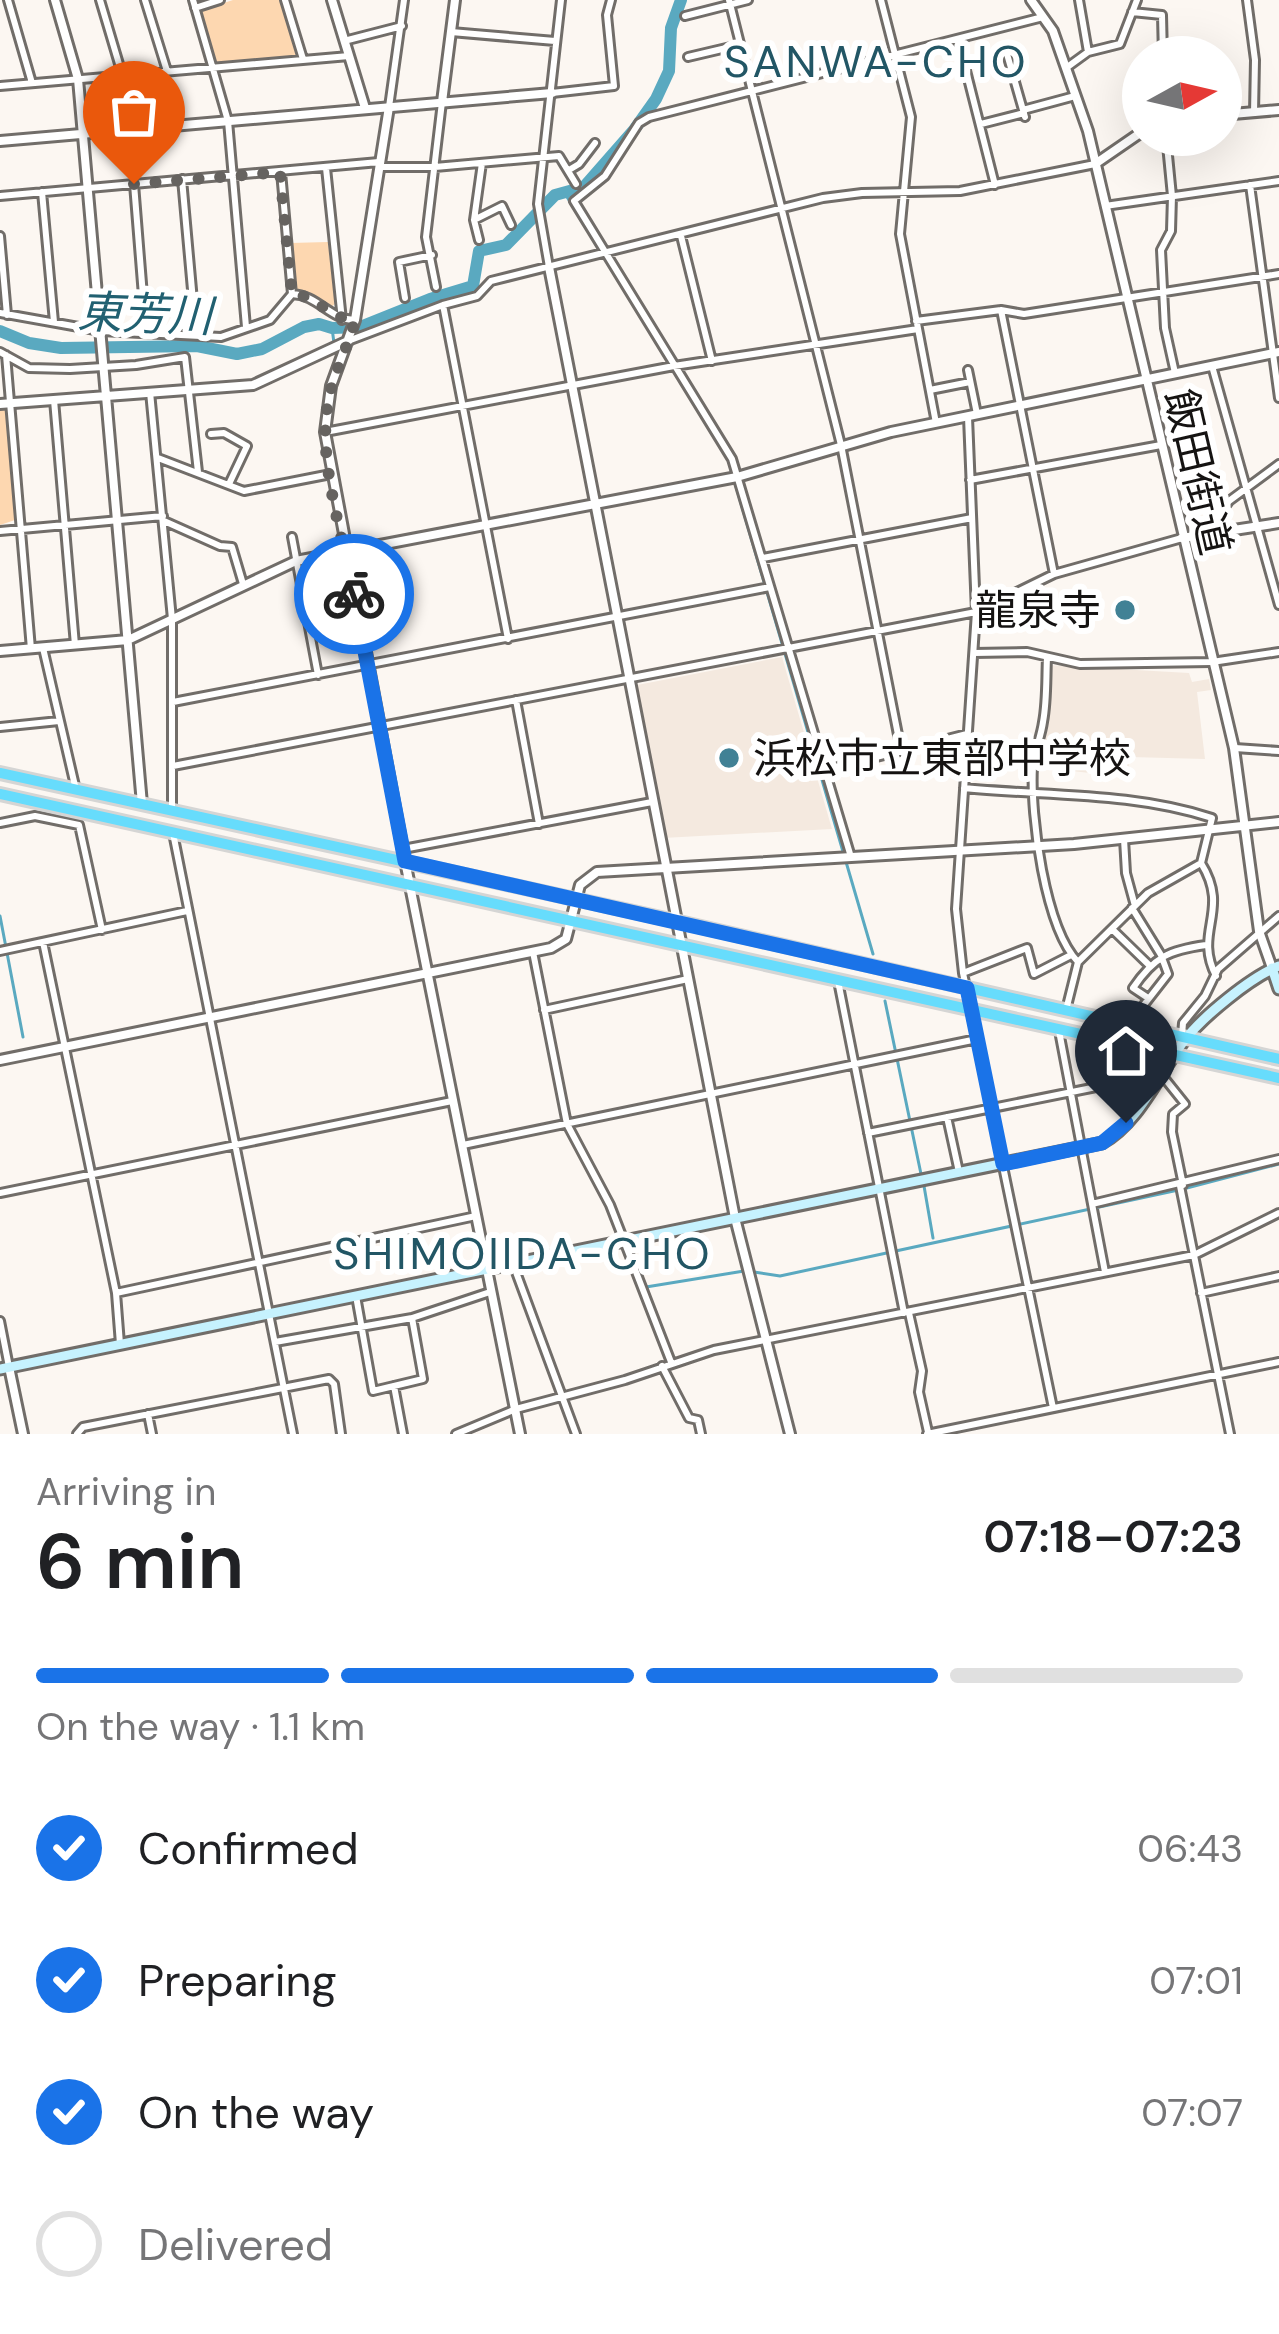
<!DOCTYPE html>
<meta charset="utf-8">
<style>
:root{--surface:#fff;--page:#f6f6f6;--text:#202124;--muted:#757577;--line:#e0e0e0;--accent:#1a73e8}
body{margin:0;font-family:"DM Sans","Noto Sans JP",sans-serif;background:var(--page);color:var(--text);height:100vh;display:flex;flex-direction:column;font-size:45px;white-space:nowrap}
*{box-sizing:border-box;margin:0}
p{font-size:39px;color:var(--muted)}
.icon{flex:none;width:66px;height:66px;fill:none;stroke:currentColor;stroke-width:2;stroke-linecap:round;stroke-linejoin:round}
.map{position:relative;height:1434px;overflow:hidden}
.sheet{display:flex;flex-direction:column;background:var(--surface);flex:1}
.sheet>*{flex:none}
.needle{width:78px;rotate:82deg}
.fabs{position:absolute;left:1122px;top:36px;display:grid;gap:24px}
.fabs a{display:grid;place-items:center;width:120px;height:120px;border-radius:50%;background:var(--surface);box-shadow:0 12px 48px #0002;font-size:60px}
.pin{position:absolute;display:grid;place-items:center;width:102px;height:102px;color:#fff;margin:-123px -51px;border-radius:50% 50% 50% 0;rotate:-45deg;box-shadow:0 0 12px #0007}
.pin .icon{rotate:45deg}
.courier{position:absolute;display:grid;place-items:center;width:120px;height:120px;margin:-60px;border:9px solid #1a73e8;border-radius:50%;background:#fff;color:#222;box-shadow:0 3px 15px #0007}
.overview em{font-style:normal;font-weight:600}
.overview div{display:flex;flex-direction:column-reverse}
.overview{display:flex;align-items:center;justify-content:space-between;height:204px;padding:0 36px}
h1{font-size:78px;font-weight:600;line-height:90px}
.bar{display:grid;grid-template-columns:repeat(4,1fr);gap:18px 12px;align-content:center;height:144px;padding:0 36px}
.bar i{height:15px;border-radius:9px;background:var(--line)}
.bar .current{background:var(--accent)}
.bar p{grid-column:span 4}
ol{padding:0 36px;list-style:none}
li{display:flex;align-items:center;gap:36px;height:132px}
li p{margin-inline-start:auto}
li .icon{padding:12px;border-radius:50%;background:var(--accent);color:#fff;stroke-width:4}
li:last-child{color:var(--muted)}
li i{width:66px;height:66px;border:6px solid var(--line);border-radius:50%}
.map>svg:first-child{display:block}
</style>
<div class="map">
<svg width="1279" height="1434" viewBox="0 0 1279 1434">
<rect width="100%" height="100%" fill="#fcf7f2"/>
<path fill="#f4e9df" d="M782,657l50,172 -169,9 -31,-152z
M1048,665l141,8 3,9 17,-3 2,11 -14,2 8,67 -75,-2 -3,20 -92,-10 10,-46z"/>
<path fill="#fdd7b0" d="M233,0h48l16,53 -3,4 -78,6 -4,-3 -13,-49z
M328,242l7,62 -4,3 -14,-10 -23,-6 -4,-48z
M0,407l6,3 9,110 -15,5z"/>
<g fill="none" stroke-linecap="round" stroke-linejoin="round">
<path stroke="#5aa9c0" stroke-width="3" d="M564,192l164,267 145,495
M332,328l2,15
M0,916l23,121
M885,1001l36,173
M924,1186l9,52
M629,1245l17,42 98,-16
M754,1272l26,4 403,-87 96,-25"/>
<path stroke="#5aa9c0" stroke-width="12" d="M0,331l29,12 32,5 136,-2 40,8 25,-5 42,-22 15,-3 13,4 28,-1 70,-28 43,-13 6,-35 27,-6 49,-50 29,-8 50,-57 22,-31 13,-28 2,-43 10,-28"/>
<defs>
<path id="minor" d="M8,0l24,83
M100,0l22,74
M145,0l22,71
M193,0l35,121 18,206
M285,0l18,59
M729,0l112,445 60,305
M881,0l30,117 -11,117 36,189
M1079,0l9,52
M1247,0l8,60 -1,53
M195,8l25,-8
M1132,12l30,3 1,42
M685,16l63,-16
M451,32l104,9
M958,39l37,146
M344,41l58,-15
M1007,54l18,63
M688,57l51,-12
M1066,68l22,-16 32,-8 17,-44
M0,86l349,-30
M552,93l62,-7 -7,-71 4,-15
M389,107l15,-107
M1023,110l52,-14
M981,124l43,-11
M1166,135l6,61 -1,35 -10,19 4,78 10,45
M379,167h56l124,-11 17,28
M326,168l16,152
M569,170l10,-6 16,-21
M182,179l14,155
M134,184l12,149
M1250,185l29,213
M42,192l12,130
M0,196l379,-34
M1105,206l174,-25
M474,220l28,-14 9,19
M0,236l7,79
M681,236l31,125
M479,240l-5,-20 8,-57
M549,267l-11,-63 23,-204
M436,287l-10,-50 16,-135
M292,294c26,1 38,26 63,26
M405,298l-6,-36 33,-7
M443,305l65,334
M1001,310l53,264
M0,313l101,18 120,6 49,-17 22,-26 -11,-122
M916,321l85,-11 23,4 255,-40
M348,341l95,-36 34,-9 14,-15 332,-83 39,-5 98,-2 135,-27
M0,352l29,16 41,1 66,-4 49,-8 13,115
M6,355l25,294
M1212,366l67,239
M968,370l9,44
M930,390l40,-8
M150,392l22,227v192
M54,400l21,245
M968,417l8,195 -20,297 7,64 90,435
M325,432l349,-66 244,-37
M211,434l13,-1 23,13 -18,38
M158,458l86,33 87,-17
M970,480l191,-35
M164,521l56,25 12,1 11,37
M0,531l163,-15
M1206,534l23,-33 50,-37
M292,537l26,138
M763,558l209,-40
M43,648l33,142
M974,653l53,-1 53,12 132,-2 67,-10
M1047,657c-1,22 0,44 -4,65 -2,15 -9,30 -10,45 -3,48 12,161 45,195
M516,700l23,124
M173,702l597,-115
M0,727l59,-6
M1235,748l44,3
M173,766l803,-154 78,-38 128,-36
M825,770l142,-36
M964,788c82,8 170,4 248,30l-11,45 -53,30 -70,69 -12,48
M0,823l35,-7 44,9 23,105
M173,833l120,601
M1124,839l2,34 9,33
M403,849l249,-47
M851,857l-119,-398 -158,-258 31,-25 34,-53 10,-6 394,-100
M1201,863c30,48 -8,68 15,113
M1132,908l29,47
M1113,930l36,35
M43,942l73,351 4,51
M0,951l187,-40
M533,952l34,172 43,81 61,157
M963,973l64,-25 7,26 37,-19
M838,981l66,332
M1148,998l-15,-10c21,-31 36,-38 73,-43
M544,1010l144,-31
M1129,1024l39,-50 -7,-19
M1059,1031l46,241
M1182,1035l1,-12 22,-27 13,-27 61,-53
M947,1117l12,55
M868,1133l293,-59 24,30 -12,10 -1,18 11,53
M463,1145l514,-106
M1180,1186l50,248
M0,1193l452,-92
M1092,1204l187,-45
M513,1264l63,170
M116,1293l360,-77
M1201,1293l78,-17
M356,1296l17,95 50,-12 -11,-61
M909,1313l13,58 -3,21 9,40
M0,1321l9,46
M275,1342l137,-24 78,-26
M662,1366l27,52 9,2 3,14
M394,1386l9,48
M148,1414l4,20
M77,1434l6,-7 246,-48 5,5 7,50
M456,1434l60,-25 109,-29 89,-30 480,-95 85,-42
M927,1434l352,-72"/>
<path id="tertiary" d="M55,0l23,79 64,725
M332,0l33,108
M1031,0l22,31 35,100 146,617 25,183 13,37
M442,102l13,-102
M389,107l-34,213 -24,66 -6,46 80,429 115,573
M1221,115l58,-5
M0,141l552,-48
M1095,164l48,-33
M549,267l186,951 55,216
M0,404l253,-19 95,-44
M1182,538l97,-15
M0,651l128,-11 168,-79 441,-84 154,-45 388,-80
M0,1060l551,-112 15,-9 14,-54 17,-13 477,-28 205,-22
M9,1367l14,67"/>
<path id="secondary" d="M1272,968l7,21
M0,1369l1102,-226c37,-20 57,-70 82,-102 18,-24 67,-64 95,-75"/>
<path id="trunk" d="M0,773l675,148 604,138
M0,794l1279,284"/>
</defs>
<use href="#minor" stroke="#716d69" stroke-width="12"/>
<use href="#tertiary" stroke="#716d69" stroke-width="14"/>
<use href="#secondary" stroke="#716d69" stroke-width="15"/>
<use href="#trunk" stroke="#d5d5d4" stroke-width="16"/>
<use href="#minor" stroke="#fff" stroke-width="6"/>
<use href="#tertiary" stroke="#fff" stroke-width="8"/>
<use href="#secondary" stroke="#c6f2fe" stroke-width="9"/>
<use href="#trunk" stroke="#67dcfc" stroke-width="10"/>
</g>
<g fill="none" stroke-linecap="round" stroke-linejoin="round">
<path stroke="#666360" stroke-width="12" stroke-dasharray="0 21.6" d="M134,184l146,-12 12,122c26,1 38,26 63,26 -9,34 -27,63 -29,98 -5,49 18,127 28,176"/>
<path stroke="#1a73e8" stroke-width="15" d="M354,594l51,267 562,127 36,176 99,-21 24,-20"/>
</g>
<g fill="#418195" stroke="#fff" stroke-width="4.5">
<circle cx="1125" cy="610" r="12"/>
<circle cx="729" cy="758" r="12"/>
</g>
<g text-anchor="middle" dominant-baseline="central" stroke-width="12" stroke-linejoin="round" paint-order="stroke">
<g font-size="42" fill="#151312" stroke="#fff">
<text transform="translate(1198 472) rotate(77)">飯田街道</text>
</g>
<g font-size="42" fill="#151312" stroke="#fff" text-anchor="end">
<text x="1101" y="610">龍泉寺</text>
<text x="753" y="758" text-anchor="start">浜松市立東部中学校</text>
</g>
<g font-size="45" letter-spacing="3" fill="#225665" stroke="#fff">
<text x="876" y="61">SANWA-CHO</text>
<text x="523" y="1253">SHIMOIIDA-CHO</text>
</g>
<g font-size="45" font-style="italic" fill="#216071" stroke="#fff">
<text transform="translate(145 314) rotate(2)">東芳川</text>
</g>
</g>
</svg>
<div class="fabs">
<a><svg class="needle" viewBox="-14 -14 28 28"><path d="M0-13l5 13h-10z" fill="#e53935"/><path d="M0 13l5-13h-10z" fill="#757577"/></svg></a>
</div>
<div class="pin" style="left:134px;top:184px;background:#ea580c"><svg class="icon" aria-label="bag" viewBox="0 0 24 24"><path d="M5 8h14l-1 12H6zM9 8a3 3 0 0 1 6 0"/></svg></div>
<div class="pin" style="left:1126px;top:1123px;background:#1f2937"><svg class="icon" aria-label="home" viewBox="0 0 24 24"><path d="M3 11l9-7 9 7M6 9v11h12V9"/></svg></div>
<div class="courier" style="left:354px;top:594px"><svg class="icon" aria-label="bike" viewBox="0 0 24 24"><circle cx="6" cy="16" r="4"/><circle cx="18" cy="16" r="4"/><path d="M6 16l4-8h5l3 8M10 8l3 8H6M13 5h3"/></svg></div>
</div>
<section class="sheet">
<div class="overview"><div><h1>6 min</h1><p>Arriving in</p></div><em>07:18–07:23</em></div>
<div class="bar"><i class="current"></i><i class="current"></i><i class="current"></i><i></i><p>On the way · 1.1 km</p></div>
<ol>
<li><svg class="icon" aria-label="check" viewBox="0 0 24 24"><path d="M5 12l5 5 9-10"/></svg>Confirmed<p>06:43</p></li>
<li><svg class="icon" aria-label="check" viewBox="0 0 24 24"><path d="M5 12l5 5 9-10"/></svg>Preparing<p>07:01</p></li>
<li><svg class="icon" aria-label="check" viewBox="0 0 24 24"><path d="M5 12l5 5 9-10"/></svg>On the way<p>07:07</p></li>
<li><i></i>Delivered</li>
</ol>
</section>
